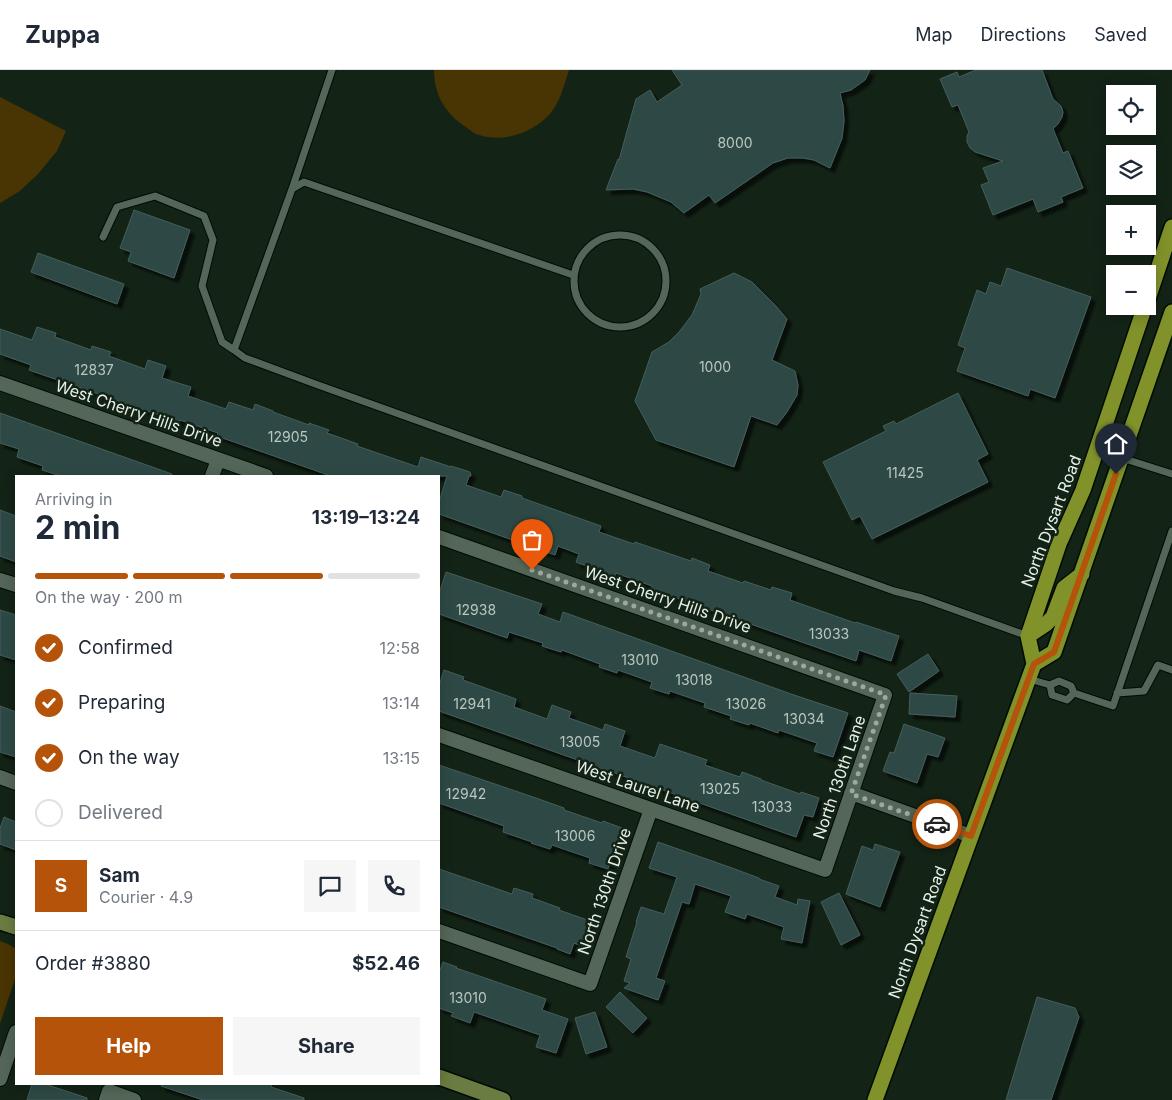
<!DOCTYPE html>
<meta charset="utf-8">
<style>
:root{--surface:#fff;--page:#f6f6f7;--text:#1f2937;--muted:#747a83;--line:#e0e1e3;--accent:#b45309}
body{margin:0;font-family:Inter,sans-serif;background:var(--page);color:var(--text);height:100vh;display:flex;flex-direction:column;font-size:19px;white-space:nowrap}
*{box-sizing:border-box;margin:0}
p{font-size:16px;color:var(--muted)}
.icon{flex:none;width:28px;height:28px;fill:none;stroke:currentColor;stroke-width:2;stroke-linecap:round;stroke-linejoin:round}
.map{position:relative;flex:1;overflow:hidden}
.panel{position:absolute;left:15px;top:405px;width:425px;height:610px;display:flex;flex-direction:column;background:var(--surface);border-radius:0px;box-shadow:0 2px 12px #0003}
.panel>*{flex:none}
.buttons{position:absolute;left:1106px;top:15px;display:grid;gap:10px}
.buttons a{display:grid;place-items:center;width:50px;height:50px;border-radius:0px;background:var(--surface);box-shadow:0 2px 12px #0003;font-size:25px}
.pin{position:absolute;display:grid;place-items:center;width:42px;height:42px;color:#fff;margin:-51px -21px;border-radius:50% 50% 50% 0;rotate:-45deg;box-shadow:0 0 5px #0007}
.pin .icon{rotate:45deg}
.courier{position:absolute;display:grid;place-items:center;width:50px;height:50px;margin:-25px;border:4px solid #b45309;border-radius:50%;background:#fff;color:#222;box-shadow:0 1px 6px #0007}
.headline em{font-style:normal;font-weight:700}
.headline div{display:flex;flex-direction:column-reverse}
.headline{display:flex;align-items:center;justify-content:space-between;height:85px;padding:0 20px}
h1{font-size:32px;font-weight:700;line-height:38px}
.bar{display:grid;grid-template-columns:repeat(4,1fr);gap:8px 5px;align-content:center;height:60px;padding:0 20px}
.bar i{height:6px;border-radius:4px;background:var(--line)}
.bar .selected{background:var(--accent)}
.bar p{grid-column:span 4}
.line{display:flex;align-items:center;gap:12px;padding:0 20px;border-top:1px solid var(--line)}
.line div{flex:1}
.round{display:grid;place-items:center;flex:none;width:52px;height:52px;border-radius:0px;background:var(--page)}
ol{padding:0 20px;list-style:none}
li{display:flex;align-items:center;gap:15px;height:55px}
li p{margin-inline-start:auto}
li .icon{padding:5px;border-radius:50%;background:var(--accent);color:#fff;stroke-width:4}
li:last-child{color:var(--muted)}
li i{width:28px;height:28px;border:2px solid var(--line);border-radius:50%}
.button{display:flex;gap:10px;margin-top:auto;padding:10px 20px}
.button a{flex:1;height:58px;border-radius:0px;background:var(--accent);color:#fff;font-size:20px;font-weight:700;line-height:58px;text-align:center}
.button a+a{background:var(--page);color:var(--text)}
header{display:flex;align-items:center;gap:30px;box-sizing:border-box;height:70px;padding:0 25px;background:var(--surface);border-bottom:1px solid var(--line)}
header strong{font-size:24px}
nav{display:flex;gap:28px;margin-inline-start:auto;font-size:18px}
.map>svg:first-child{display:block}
</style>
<header>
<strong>Zuppa</strong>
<nav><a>Map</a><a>Directions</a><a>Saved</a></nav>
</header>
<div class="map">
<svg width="1172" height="1030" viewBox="0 0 1172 1030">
<defs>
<filter id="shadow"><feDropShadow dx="4.5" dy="4.5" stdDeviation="1" flood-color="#0009"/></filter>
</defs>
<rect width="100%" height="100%" fill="#132316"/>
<path fill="#493403" d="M434,0h135c-5,15 -9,33 -20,45 -17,18 -46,28 -70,20 -5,-1 -9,-5 -13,-8 -21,-13 -32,-33 -32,-57z
M0,27l66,34 -9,20 -19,23 -18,17 -20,12z
M0,871l8,3 8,5v27l-16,48z"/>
<path fill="#2d4844" stroke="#445f5b" filter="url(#shadow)" d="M672,0h198l-5,10 -14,10 -11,3 3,13 1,15 -2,17 -12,30 -16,-8 -11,-2h-15l-15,5 -58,40 -6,-8 -25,18 -13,-11 -24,-10 -14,-3 -27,1 12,-31 1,1 17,-61 14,-9 7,12 25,-17z
M976,0h66l11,29 8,7 2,6 -1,5 -4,7 -5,5 10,24 5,-2 15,37 -22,9 2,5 -25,10 -5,-13 -40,16 -12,-30 8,-3 -6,-14 20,-7 -28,-9 -5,-4 -3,-6v-6l2,-4 -11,-27 -6,2 -12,-28 17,-7 2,5z
M134,140l56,20 -16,48 -46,-17 3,-9 -11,-4z
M38,183l86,31 -7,20 -86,-32z
M1007,198l84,29 -36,101 -25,-9 -2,7 -71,-25 8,-23 -7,-3 19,-55 9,4 4,-12 11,4z
M734,203l18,9 24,24 11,13 -15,41 23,11 3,14 -1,10 -10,17 -10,13 -26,-9 -17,51 -78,-27 -21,-39 17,-49 17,-10 10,-10 13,-17 9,-21 -1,-5z
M37,257l19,6 -1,4 36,13 1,-4 19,6 -2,4 36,13 3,-9 18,6 -4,12 29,9 -3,9 38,13 3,-7 24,8 2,-6 18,7v1l36,13v-2l20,7 -2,3 31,11 -1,2 61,21 3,-10 30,10v-1l19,6 1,4h-2l-3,9 35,12 3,-7 18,6v2l79,28 -2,6 35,12 1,-2 56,19 1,-3 18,7 -2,6 35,12 1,-2 27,9 1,-3 20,6 -2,7 65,23 1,-1 43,14 -8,25 -32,-11 -3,11 -23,-8 -182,-64 1,-3 -36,-13 -1,4 -39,-15 3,-8 -21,-8 -3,9 -116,-41v-12l8,-26h-116l-114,-40 1,-3 -38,-13 -1,2 -150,-52 2,-5 -31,-11v-25l32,11z
M958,323l30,61 -11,6 11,22 -116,57 -12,-23 -8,4 -29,-58 63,-31 -3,-5 11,-5 2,3z
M0,343l172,61v2h-111l-19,-6 1,-4 -26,-9 2,-8 -19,-6z
M0,440l16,6v46l-16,-6z
M446,502l96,32 -4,10 22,8 3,-10 228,82 57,19 -15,44 -19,-6 3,-8 -38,-13 -1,3 -28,-10 -1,2 -19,-6 1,-3 -27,-9 1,-4 -35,-12 -1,3 -19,-6 2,-6 -34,-12 -1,3 -18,-6 1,-3 -38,-14 -1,2 -19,-6 1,-3 -34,-11 -2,6 -68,-24v-20z
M0,540l16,5v45l-16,-5z
M928,584l11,17 -30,21 -12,-18z
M444,600l20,7 -1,3 53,19 -2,8 33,12 5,-14 19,7 -2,6 34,12 2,-6 20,7 -5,15 35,12 5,-14 47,16 -2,5 35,12 2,-5 19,7v1l39,14 1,-2 18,6 -6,19 -9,-2 -8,22 -357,-126v-25z
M910,623l47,3 -2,21 -46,-3z
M0,636l16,6v45l-16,-5z
M904,654l41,14 -7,19 -11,-3 -10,29 -34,-12 7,-19 4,1z
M439,695l97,33 28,10v2l38,13 1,-2 19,7 -14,41 -19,-6 1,-5 -38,-13 -2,4 -19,-6 1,-1 -29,-10 1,-6 -65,-23z
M4,747l12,5v28l-16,-6v-16z
M658,772l74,26 27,10v1l20,7 -4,11 22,8 1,-6 12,2 -8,42 -21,-4 3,-12 -37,-13 -2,5 -20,-7 6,-16 -36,-12 -6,20 -7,-2 -26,76 9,3 -7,19 -34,-12 6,-5 -6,-2 7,-22 -5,-2 11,-35h-1l5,-15 23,7 13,-37 -28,-9z
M875,774l25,8 -20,55 -34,-13 16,-48 11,4z
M439,799l73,25 2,-6 19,6 -1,4 28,10 -1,2 31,11 -9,25 -7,-3 -4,11 -13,-5v-1l-118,-41z
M839,823l21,42 -19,10 -20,-43z
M443,892l14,5 -1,1 90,31 -4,11 26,9 -12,34 -20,-6 4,-12 -66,-23 -4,11 -19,-7 2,-3 -14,-5v-35z
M620,922l27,26 -14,15 -27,-26z
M1037,927l38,11 4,9 -28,83h-45z
M595,942l12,35 -21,7 -11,-36z
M32,1014h13l42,14v2h-60z
M162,1014h110l-1,3 33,11v2h-101l-42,-14z"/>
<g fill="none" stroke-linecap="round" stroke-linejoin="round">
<defs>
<path id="service" d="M292,119l40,-119
M574 211a46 46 0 1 1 92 0a46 46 0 1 1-92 0Z
M103,167l14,-30 38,-11 49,20 9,24 -11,46 20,56 12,8
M573,205l-269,-93 -12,7 -58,161 11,8 73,27 576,206 28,7 106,38
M1122,388l50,16
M1029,609l21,6 9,-4 12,5 3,7 39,13 59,-175
M1050,615l2,10 15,5 7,-7
M1117,623l27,-2 14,-26 14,5"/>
<path id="minor" d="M0,313l266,93
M212,406l6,-16
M439,467l446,158 -60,175 -386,-135
M0,510l16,5
M0,707l16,6
M851,723l120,43
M439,861l151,53 61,-175
M0,1009l16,-47
M106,1030l3,-9 25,9"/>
<path id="secondary" d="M0,852l16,5
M439,1007l64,23"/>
<path id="primary" d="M1148,229l24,-72
M1028,566l18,-12 7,-7 11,-29 18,-14
M1034,594l20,-12 118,-340
M875,1030l159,-436 -6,-28 31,-92 24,-54 62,-184"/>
</defs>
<use href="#service" stroke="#010c03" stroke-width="9"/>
<use href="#minor" stroke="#010c03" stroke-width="16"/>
<use href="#secondary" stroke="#010c03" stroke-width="18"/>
<use href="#primary" stroke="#010c03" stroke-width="18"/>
<use href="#service" stroke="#536657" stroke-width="7"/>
<use href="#minor" stroke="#536657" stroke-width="14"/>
<use href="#secondary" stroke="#6a7c41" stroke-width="15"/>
<use href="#primary" stroke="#81922b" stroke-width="15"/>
</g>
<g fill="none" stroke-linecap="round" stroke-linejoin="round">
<path stroke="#9da99e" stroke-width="5" stroke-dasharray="0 9" d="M532,500l354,125 -35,99 86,30"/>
<path stroke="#b45309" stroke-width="6" d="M937,754l34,12 63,-172 20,-12 62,-178"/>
</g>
<g text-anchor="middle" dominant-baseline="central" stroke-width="5" stroke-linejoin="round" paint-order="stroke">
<g font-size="14" fill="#b8c7bf">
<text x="735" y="72">8000</text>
<text x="715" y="296">1000</text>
<text x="94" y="299">12837</text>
<text x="288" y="366">12905</text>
<text x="905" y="402">11425</text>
<text x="476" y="539">12938</text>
<text x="829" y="563">13033</text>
<text x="640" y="589">13010</text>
<text x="694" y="609">13018</text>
<text x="472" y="633">12941</text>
<text x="746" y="633">13026</text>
<text x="804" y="648">13034</text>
<text x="580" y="671">13005</text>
<text x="720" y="718">13025</text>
<text x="466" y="723">12942</text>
<text x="772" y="736">13033</text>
<text x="575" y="765">13006</text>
<text x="468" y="927">13010</text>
</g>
<g font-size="16" fill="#e7f1e8" stroke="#132316">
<text transform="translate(139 343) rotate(19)">West Cherry Hills Drive</text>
<text transform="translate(1051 451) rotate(-69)">North Dysart Road</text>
<text transform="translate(668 529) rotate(19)">West Cherry Hills Drive</text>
<text transform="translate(839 707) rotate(-71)">North 130th Lane</text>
<text transform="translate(638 716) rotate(19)">West Laurel Lane</text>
<text transform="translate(604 821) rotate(-71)">North 130th Drive</text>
<text transform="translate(917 862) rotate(-70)">North Dysart Road</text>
</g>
</g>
</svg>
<div class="buttons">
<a><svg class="icon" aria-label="locate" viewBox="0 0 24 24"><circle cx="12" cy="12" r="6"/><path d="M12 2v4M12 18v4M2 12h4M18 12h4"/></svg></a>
<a><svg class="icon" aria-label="layers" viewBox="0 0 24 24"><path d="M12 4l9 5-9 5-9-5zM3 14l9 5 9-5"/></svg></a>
<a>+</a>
<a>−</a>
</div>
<div class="pin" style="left:532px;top:500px;background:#ea580c"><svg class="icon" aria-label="bag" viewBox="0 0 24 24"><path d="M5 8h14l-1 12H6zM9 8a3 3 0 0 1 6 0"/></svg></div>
<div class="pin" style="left:1116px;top:404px;background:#1f2937"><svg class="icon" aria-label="home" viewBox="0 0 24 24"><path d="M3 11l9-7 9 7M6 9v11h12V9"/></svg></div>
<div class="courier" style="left:937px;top:754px"><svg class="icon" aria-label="car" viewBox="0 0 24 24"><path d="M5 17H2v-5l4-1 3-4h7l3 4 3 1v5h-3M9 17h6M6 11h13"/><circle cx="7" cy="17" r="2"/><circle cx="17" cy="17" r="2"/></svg></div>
<section class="panel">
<div class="headline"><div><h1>2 min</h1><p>Arriving in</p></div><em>13:19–13:24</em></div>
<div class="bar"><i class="selected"></i><i class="selected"></i><i class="selected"></i><i></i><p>On the way · 200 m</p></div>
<ol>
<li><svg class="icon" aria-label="check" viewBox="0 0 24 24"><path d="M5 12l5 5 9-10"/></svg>Confirmed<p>12:58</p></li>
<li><svg class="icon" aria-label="check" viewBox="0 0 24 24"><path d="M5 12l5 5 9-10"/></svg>Preparing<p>13:14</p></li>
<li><svg class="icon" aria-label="check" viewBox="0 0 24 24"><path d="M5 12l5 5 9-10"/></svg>On the way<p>13:15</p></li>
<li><i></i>Delivered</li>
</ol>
<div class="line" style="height:90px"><b class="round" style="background:var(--accent);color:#fff">S</b><div><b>Sam</b><p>Courier · 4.9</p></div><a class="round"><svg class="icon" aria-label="chat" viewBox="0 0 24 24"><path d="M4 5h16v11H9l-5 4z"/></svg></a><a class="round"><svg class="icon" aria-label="phone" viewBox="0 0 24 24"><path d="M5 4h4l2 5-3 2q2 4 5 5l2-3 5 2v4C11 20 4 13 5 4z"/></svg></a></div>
<div class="line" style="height:65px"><div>Order #3880</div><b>$52.46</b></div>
<div class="button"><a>Help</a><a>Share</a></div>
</section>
</div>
